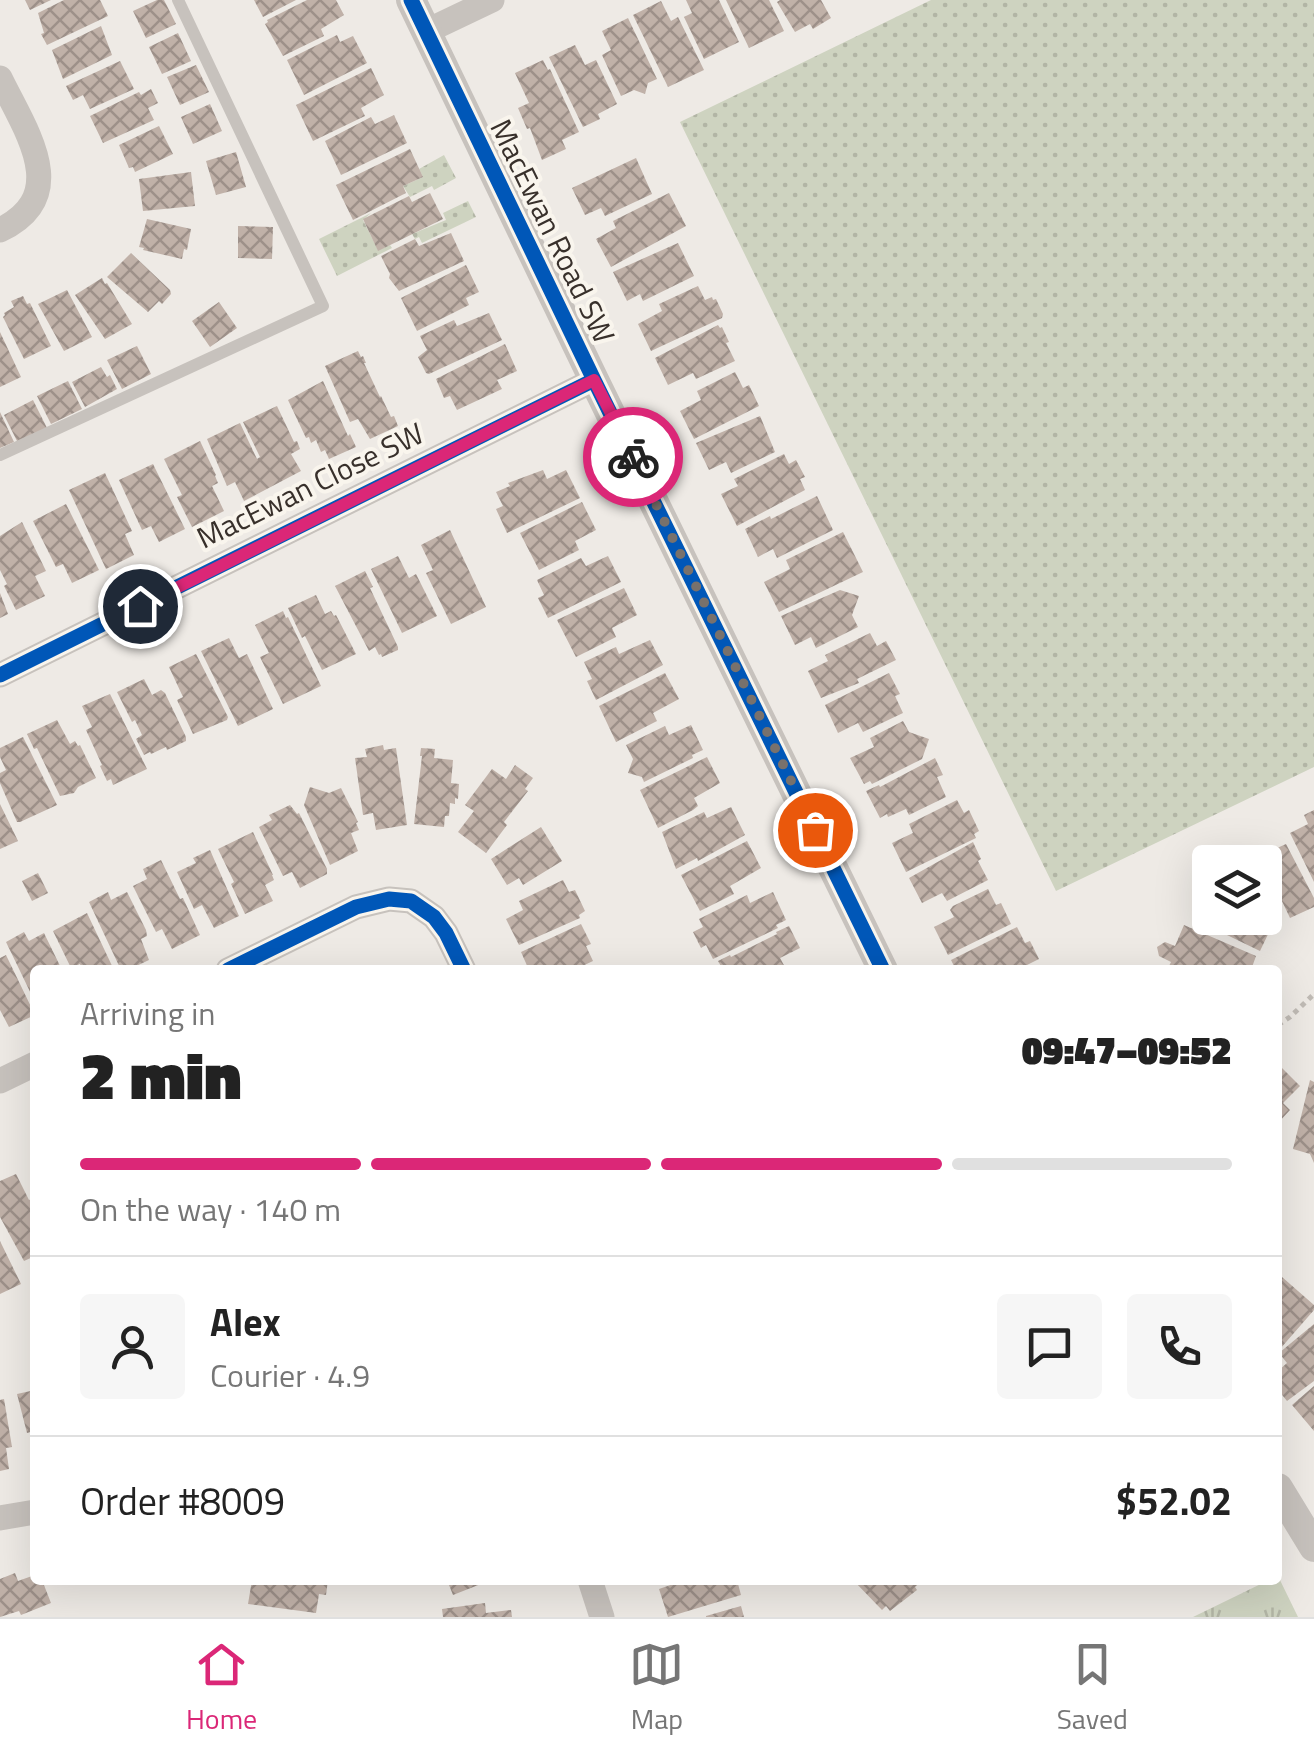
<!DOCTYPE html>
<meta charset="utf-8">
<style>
:root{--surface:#fff;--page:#f6f6f6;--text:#222;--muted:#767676;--line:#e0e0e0;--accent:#db2777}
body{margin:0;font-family:"Titillium Web",sans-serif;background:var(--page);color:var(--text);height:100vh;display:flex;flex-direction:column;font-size:38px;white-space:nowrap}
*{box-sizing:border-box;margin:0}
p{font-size:32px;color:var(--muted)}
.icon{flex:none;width:55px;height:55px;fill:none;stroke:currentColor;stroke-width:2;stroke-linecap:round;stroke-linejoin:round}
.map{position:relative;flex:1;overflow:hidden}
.side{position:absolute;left:30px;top:965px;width:1252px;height:620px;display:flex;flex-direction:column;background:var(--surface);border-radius:10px;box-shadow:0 10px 40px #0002}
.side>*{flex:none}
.controls{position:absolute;left:1192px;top:845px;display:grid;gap:20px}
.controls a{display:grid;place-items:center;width:90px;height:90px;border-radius:10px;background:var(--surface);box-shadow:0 10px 40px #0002;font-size:50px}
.pin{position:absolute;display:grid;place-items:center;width:85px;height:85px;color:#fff;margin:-42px;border:5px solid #fff;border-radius:50%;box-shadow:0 2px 10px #0007}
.courier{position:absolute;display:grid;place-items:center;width:100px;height:100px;margin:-50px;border:8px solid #db2777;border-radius:50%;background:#fff;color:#222;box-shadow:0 2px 12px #0007}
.summary em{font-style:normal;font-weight:800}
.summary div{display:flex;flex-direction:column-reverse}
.summary{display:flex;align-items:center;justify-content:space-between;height:170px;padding:0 50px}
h1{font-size:65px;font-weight:800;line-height:75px}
.bar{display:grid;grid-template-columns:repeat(4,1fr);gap:15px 10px;align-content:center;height:120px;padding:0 50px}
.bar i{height:12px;border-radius:8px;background:var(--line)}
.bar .current{background:var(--accent)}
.bar p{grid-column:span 4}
.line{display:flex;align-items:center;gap:25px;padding:0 50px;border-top:2px solid var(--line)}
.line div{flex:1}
.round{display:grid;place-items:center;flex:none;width:105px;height:105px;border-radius:10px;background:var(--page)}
.tabs{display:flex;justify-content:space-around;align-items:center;height:140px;border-top:2px solid var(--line);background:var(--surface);font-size:28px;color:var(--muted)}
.tabs a{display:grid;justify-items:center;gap:5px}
.tabs .current{color:var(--accent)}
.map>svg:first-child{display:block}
</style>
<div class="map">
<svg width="1314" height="1617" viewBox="0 0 1314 1617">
<defs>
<pattern id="grass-dots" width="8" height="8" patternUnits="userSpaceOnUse" patternTransform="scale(2.5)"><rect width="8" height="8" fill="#ced3c0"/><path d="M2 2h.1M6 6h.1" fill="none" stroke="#b2b5a5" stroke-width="1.8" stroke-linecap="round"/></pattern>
<pattern id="park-tufts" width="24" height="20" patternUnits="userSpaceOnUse" patternTransform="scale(2.5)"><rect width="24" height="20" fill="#ced3c0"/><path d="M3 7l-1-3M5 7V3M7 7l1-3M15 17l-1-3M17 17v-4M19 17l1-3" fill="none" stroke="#b2b5a5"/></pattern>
<pattern id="building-cross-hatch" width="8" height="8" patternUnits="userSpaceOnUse" patternTransform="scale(2.5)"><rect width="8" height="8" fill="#c0b1a8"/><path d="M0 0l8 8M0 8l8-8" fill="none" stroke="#9d9089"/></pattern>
</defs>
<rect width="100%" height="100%" fill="#eeeae5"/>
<path fill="url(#grass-dots)" d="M931,0h383v767l-258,124 -376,-769z
M444,155l12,23 -22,12 -2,-4 -22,11 -7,-11 20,-9 -4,-8z
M468,201l8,16 -54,26 -3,-6 -4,2 -3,-5 34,-14 -3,-7z
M371,213l-8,7 15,30 12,-5 2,3 -55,28 -18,-37z"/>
<path fill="url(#park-tufts)" d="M1278,1576l20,41h-105l76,-37h9z"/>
<path fill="url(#building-cross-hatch)" d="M25,0h26l-21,10z
M64,0h36l8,16 -61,29 -6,-11 3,-1 -6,-20z
M157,0h7l12,24 -30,14 -13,-27z
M254,0h42l-33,17z
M307,0h29l8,15 -23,14 3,7 -41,20 -18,-32 3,-2 -1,-2z
M686,0h33l20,42 -35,17 -20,-42 8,-4z
M726,0h43l15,31 -35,17z
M780,0h41l10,18 -18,11 -3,-5 -15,8 -18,-30z
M661,1l10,20 7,-4 26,53 -36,17 -35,-72z
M628,18l29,61 -9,4 -3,11 -11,-4 -13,6 -19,-41 9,-5 -9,-19z
M101,26l11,29 -49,24 -11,-29z
M178,33l13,28 -29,13 -13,-27z
M337,35l3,7 13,-6 14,27 -63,32 -17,-35z
M575,45l10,20 11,-5 21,44 -19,10 2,5 -17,8 -34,-70z
M543,60l5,10 2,-1 29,63 -17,8 4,9 -24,11 -12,-32 -3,1 -9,-21 11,-5 -14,-30z
M120,61l14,28 -44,20 -7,-14 -10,5 -7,-14z
M196,65l13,27 -29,13 -13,-28z
M371,68l13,27 -23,13 4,8 -52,25 -17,-36z
M151,89l7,14 -10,5 6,12 -51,23 -13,-27 49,-24 2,3z
M210,104l12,27 -29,13 -12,-27z
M394,115l13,28 -66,32 -16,-34 46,-24 4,7z
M159,126l14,28 -38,18 -2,-5 -4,1 -10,-23z
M410,149l13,28 -20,9 3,7 -53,27 -17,-35z
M236,152l10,35 -30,8 -10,-34z
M636,158l16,36 -47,22 -4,-8 -16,7 -13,-27z
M191,172l4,34 -52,5 -4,-32z
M430,193l13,26 -65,32 -15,-32 46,-23 3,6z
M669,193l17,33 -75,41 -15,-28 20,-11 -3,-7z
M147,219l44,10 -4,21 -3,-1 -2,10 -39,-9 1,-2 -5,-1z
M238,226l35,1 -1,32 -34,-1z
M451,233l13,28 -65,30 -10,-13 1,-4 -9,-18 34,-17 4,7z
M678,243l16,33 -51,25 -3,-7 -13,7 -14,-29z
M131,253l39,37 1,4 -9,10 -3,-3 -11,11 -41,-35z
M466,265l13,27 -13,6 3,7 -52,26 -16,-33z
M102,278l3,6 2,-1 25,41 -27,15 -30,-44z
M698,286l7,14 7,-3 1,3 3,-1 7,15 -1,4 -71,33 -13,-27 24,-13 -3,-7z
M67,290l25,47 -28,14 -26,-47z
M23,296l4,8 3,-1 21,43 -27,13 -21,-42 2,-2 -1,-2 10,-6 -3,-6z
M219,302l18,26 -27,19 -18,-26z
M489,313l13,27 -73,34 -3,-1 -8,-16 9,-7 -7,-14 34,-16 3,6z
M718,325l2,3 2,-1 7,15 -3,1 9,18 -39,18 -3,-6 -25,12 -13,-27z
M0,332l21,45 -21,10z
M505,344l12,27 -20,9 5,9 -45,21 -7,-14 -6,2 -8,-19z
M137,346l14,28 -29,15 -15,-29z
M358,351l3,6 2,-1 3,7h-2l16,34 1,-1 10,21 3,-1 4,10 -28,13 -12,-20 -8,3 -25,-56z
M101,367l6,10 3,-2 7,14 -32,18 -13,-25z
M735,372l8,16 6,-3 10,21 -65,33 -14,-28 21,-11 -4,-9z
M68,381l14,28 -31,15 -14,-28z
M323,381l25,55 2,-2 6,13 -27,12 -4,-9 -4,2 -5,-12 -5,3 -2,-6 -3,1 -18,-38z
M33,400l14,28 -29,15 -14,-28z
M277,406l17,36 3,-1 3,8 -9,5 10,17 -57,30 -9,-19 -8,4 -20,-47 33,-16 17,36 3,-2 -17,-35z
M0,412l14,30 -14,6z
M760,416l15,36 -44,21 -5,-11 -17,8 -13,-27z
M200,441l16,34 -1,1 3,7 -6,3 12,25 -32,16 -15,-30 5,-2 -18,-36z
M784,454l5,10 7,-4 9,17 -5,2 5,11 -68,36 -16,-32 17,-8 -4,-7z
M153,464l32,65 -26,13 -8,-16 -9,4 -23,-50z
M543,470l4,9 19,-9 14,28 -73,35 -11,-24 7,-3 -7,-14 14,-6 -2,-3z
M105,473l27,58 -7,3 9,21 -28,14 -37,-79z
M817,496l16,34 -56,28 -4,-9 -15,8 -13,-28 25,-13 1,3z
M582,502l14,28 -21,11 4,9 -40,20 -19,-37z
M66,504l33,66 -27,13 -9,-19 -7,3 -23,-46z
M22,522l24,49 -11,5 10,20 -29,14 -12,-24 3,-2 -7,-14v-34z
M450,530l36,77 -35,17 -25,-51 7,-3 -12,-25z
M843,532l20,40 -84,40 -15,-30 26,-13 -4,-9z
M398,556l11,22 7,-4 21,42 -35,17 -31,-64z
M608,556l13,26 -73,36 -10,-20 6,-3 -7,-15 44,-22 5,8z
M365,571l8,16 -3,1 28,59v3l-16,7 -1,-3 -2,1 -4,-8 -6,4 -34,-65z
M624,588l13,27 -25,13 4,9 -40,20 -19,-37z
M840,590l19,6 -7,19 6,12 -42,21 -5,-11 -16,8 -14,-29z
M0,593l8,21 -8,4z
M316,595l9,19 6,-3 3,5 2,-1 20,39 -34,16 -17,-34 -3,2 -14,-30z
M283,611l3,7 2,-1 33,69 -38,18 -23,-47 9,-4 -14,-28z
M870,633l7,13 9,-5 10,19 -39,19 2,4 -38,15 -13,-27 20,-10 -3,-6z
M229,638l10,20 8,-4 26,55 -35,17 -37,-75z
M650,640l13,25 -67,35 -9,-19 5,-2 -8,-17 32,-15 3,7z
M196,654l32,63 -1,3 -34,14 -16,-34 6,-3 -14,-30z
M665,673l14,26 -26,14 4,8 -41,21 -17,-36z
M889,673l11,21 -5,2 8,17 -40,19 -5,-9 -20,10 -13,-28z
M144,679l8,16 9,-5 4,3 21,44v4l-19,9 -1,-3 -15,7 -1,-2 -6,3 -8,-16 6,-4 -7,-15 -3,2 -15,-30z
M110,694l37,75 -34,16 -2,-6 -4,2 -7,-15 2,-1 -16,-35 6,-3 -10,-21z
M57,720l13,24 5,-3 3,5 2,-1 16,33 -18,9 -4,6 -14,3 -23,-48 -3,1 -7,-15z
M903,721l6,11 20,7 -7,20 -50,25 -2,-3 -6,3 -14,-26 24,-11 -4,-9z
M691,725l12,25 -11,5 1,3 -49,24 -2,-5 -14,-4 5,-14 -7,-14 39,-19 4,9z
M23,737l34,68 -37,17h-3l-17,-39v-10l6,-3 -6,-13v-9z
M383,745l1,5 12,-2 11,77 -31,5 -3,-17 -10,2 -8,-57 12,-1 -2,-8z
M421,748l14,1 -1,9 19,2 -2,23 8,1 -1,15 -3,-1v6l-5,-1 -1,13h-4l-1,11 -30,-3 8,-68h-2z
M707,757l13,26 -26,15 4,8 -5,4 -35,18 -18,-38z
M935,758l8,17 -6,2 9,20 -37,18 -3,-6 -18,8 -1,-3 -7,4 -14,-27 13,-6 1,2z
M515,765l18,13 -8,11 3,2 -24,31 3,3 -21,28 -28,-21 16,-21 -9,-6 27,-36 14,10z
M310,787l19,6 12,-5 17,34 -2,1 3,7 -8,3 7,18 -28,14 -26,-60z
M957,800l7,13 5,-3 10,21 -5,3 2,4 -70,34 -14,-29 21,-10 -4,-9z
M0,804l18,37 -18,8z
M290,805l7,9 2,-1 28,56v5l-27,14 -8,-16 -9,4 -24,-49 13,-7 -3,-5z
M731,807l14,28 -47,26 -1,-3 -21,11 -14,-37 42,-20 3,6z
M1314,810v72l-24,-49 18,-9 -4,-9z
M541,827l21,34 -39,24 -4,-7 -12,7 -16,-26z
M253,832l20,43h-1l2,5 -9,5 8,16 -28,13 -14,-30 3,-2 -16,-33z
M747,841l14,27 -31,18 4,8 -34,17 -19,-36z
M973,842l8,17 -3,2 10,19 -41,21 -5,-8 -20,10 -13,-25z
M1286,844l28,54v9l-24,11 -10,-21 -9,5 -6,-12v-28h-19z
M210,850l29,66 -25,12 -12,-23 -8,4 -17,-37 19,-9 -3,-5z
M1224,852l8,10h-16l-2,-2z
M161,860l19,39 3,-1 17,37 -28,14 -10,-20 -6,3 -23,-46 14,-7 -4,-10z
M38,873l10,20 -16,8 -10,-20z
M563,880l6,12 6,-2 10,21 -6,4 1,3 -61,27 -13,-26 17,-9 -4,-9z
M1210,888v30h50l13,6 -13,27 -64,-31 8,-17 -2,-4v-7z
M988,889l8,16 5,-2 10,21 -63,31 -14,-28 20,-10 -4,-7 3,-4z
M108,892l3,8 16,-8 19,38 1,6 -6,3 8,21 -21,10h-7l-32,-68z
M773,892l13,28 -10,5 2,3 -65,31 -7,-14 -5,3 -8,-16 10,-5 -4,-8 48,-24 3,8z
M87,913l27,57h-32l-2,-6 -9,4 -18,-37z
M581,924l10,20 -5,2 7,15 -19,9h-45l-8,-18z
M1184,925l72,31 -5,14h-84l4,-8 -12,-6 -2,-9 8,-5 10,4z
M789,926l11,22 -20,10 5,9 -6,3h-56l-5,-9 12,-6 1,2 46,-23 -1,-2z
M1017,927l8,16 5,-2 9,18 -22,11h-61l-5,-10z
M24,932l5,9 15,-8 18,37h-27v32l-29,-60z
M6,955l29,60 -26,12 -9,-17v-52z
M1278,1064l22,22 -17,17 7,7 -12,13z
M1310,1080l4,2v81l-4,-9 -17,-5z
M16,1174l13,26 6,-3v59l-11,5 -24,-44v-36z
M0,1241l21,43 -21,10z
M1282,1277l32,28v5l-34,39 -2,-2v-65z
M1314,1324v57l-27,20 -9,-11v-19l9,-8 -8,-10z
M1314,1386v45l-22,-26z
M35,1390v41l-8,2 -10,-39z
M4,1399l8,48 -6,1 3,21 -9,2v-71z
M15,1573l3,8 14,-5 3,1v3h7l9,23 -30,12 -2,-4 -19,6v-38z
M252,1580h76l-2,15 -7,-1 -3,19 -68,-9z
M447,1580h44l-38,15z
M685,1580h52l4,15 -73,22 -9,-28z
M853,1580h70l-8,7 2,3 -27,21 -4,-5 -4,4z
M485,1603l1,10 25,-3 1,7h-69l-1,-8z
M741,1606l3,11h-38v-1z"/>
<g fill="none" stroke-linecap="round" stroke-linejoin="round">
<path stroke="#c0bbb5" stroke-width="5" stroke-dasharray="5 5" stroke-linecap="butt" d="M1278,1025l12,-8 24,-23"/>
<path stroke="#c7c2bd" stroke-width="12" d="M0,455l323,-149 -145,-306"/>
<path stroke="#c7c2bd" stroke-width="25" d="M427,31l65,-31
M0,78c25,52 73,117 0,152
M0,675l594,-295
M228,970l128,-63 33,-8 22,2 23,16 12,16 18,37
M0,1081l35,-17
M0,1518l35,-6
M590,1580l12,37"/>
<path stroke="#c7c2bd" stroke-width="30" d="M411,0l183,380 289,590
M1278,1488l36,59"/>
<defs>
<path id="cycleway" d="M411,0l183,380 289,590
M0,675l594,-295
M228,970l128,-63 33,-8 22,2 23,16 12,16 18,37"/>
</defs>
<use href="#cycleway" stroke="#f9f5ed" stroke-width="21"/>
<use href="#cycleway" stroke="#0057b8" stroke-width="15"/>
</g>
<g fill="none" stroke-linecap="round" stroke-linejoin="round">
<path stroke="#78716c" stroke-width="10" stroke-dasharray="0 18" d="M633,457l182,373"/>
<path stroke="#db2777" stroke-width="12" d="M140,606l454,-226 39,77"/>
</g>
<g text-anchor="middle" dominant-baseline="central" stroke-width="8" stroke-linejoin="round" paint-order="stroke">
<g font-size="30" fill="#38302b" stroke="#f9f5ed">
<text transform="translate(553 231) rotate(64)">MacEwan Road SW</text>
<text transform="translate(310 485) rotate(-26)">MacEwan Close SW</text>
</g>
</g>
</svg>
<div class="controls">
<a><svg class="icon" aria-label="layers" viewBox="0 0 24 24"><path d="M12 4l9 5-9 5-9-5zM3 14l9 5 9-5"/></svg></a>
</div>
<div class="pin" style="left:815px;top:830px;background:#ea580c"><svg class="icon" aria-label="bag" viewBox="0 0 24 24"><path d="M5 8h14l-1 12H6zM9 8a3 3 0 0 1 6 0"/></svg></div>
<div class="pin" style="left:140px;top:606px;background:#1f2937"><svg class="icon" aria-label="home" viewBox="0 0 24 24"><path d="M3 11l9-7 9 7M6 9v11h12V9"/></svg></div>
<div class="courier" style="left:633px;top:457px"><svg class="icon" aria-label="bike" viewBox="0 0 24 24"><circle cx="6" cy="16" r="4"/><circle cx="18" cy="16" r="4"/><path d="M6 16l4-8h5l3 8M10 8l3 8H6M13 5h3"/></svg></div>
<section class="side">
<div class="summary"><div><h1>2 min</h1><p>Arriving in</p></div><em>09:47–09:52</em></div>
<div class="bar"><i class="current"></i><i class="current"></i><i class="current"></i><i></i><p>On the way · 140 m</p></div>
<div class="line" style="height:180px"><a class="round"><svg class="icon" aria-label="person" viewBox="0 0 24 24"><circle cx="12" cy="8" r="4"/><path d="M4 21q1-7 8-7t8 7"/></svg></a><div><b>Alex</b><p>Courier · 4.9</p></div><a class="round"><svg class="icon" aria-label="chat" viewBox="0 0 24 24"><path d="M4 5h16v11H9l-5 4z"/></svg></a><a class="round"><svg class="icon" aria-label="phone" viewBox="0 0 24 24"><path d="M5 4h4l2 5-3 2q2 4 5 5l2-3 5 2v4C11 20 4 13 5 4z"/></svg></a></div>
<div class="line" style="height:130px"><div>Order #8009</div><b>$52.02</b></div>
</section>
</div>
<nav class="tabs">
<a class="current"><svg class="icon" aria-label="home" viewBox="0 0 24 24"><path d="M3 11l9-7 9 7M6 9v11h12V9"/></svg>Home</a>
<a><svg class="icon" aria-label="map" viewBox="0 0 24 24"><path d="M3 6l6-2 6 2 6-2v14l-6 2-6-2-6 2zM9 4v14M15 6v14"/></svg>Map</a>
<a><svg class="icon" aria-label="saved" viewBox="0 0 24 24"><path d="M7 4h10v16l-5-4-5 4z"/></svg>Saved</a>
</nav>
